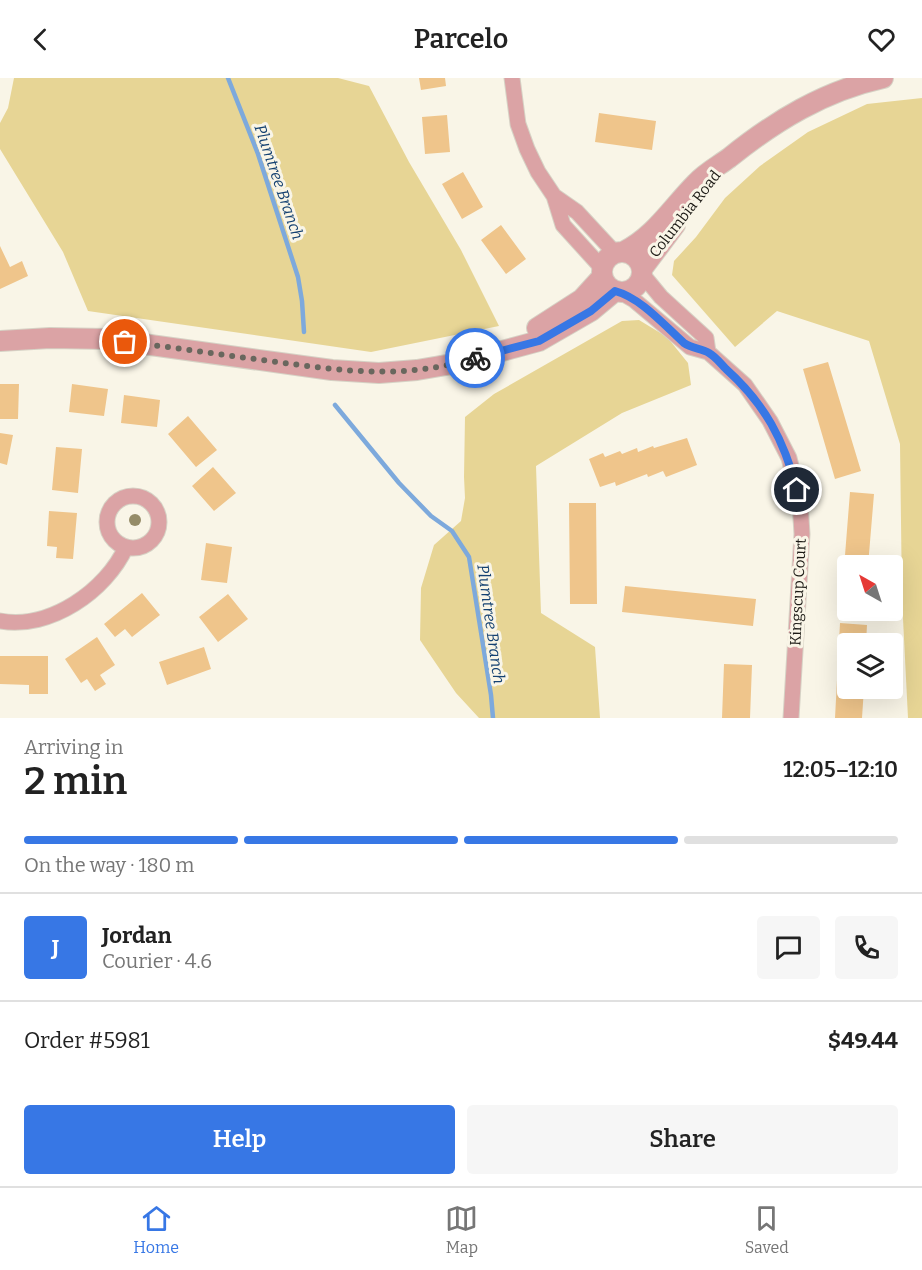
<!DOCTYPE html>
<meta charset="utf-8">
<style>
:root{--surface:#fff;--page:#f6f6f6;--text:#222;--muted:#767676;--line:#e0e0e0;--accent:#3777e5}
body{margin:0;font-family:Bitter,serif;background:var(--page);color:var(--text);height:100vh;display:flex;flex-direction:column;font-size:22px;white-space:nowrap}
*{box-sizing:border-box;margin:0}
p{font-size:20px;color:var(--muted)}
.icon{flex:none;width:33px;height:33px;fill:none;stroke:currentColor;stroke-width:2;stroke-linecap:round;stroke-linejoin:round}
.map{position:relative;height:640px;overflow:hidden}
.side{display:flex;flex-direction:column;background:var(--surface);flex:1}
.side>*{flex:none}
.needle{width:39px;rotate:321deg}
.fabs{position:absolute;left:837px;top:477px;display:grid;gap:12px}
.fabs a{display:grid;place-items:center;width:66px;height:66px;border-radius:6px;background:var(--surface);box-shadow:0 6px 24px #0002;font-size:30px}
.pin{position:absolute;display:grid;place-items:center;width:51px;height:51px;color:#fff;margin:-26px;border:3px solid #fff;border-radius:50%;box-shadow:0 2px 6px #0007}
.courier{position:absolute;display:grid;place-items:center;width:60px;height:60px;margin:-30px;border:4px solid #3777e5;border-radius:50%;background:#fff;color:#222;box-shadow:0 2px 8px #0007}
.summary em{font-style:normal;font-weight:600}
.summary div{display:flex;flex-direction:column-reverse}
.summary{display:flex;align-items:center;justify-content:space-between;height:102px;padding:0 24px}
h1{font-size:39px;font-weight:600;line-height:45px}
.bar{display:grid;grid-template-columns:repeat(4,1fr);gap:9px 6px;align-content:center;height:72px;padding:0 24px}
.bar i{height:8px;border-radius:4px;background:var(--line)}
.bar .selected{background:var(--accent)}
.bar p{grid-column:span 4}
.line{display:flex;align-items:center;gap:15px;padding:0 24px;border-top:2px solid var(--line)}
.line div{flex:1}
.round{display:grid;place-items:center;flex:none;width:63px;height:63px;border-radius:6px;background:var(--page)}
.primary-button{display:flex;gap:12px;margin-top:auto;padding:12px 24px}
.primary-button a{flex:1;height:69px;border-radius:6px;background:var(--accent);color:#fff;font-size:24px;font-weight:600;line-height:69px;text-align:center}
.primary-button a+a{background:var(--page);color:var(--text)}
header{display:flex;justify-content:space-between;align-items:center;height:78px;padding:0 24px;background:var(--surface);font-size:27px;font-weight:600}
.tabs{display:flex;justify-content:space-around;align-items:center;height:84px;border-top:2px solid var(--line);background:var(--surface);font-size:16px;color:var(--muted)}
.tabs a{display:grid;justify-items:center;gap:3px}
.tabs .selected{color:var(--accent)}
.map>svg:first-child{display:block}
</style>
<header><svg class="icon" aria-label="back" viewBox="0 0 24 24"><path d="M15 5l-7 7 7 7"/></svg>Parcelo<svg class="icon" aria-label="heart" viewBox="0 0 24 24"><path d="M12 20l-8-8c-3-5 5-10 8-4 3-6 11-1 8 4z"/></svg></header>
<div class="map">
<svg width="922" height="640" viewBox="0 0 922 640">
<rect width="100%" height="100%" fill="#f9f5e7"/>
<path fill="#e7d595" d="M14,0h324l31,8 40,76 52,88 38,76 -128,26 -283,-41 -25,-59 -63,-103v-26l8,-15z
M922,20v620h-14l-6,-119 -2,-155 -31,-103 -92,-30 -42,36 -63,-72 2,-14 22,-24 29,-39 35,-32 48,-34 59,-28z
M639,242l28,17 21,26 3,22 -69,28 -86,53 5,147 54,34 5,71h-121l-23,-25 -36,-53 1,-52 13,-43 27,-24 4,-23 -1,-21 1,-60 29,-23 128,-73z"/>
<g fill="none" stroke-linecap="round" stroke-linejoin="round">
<path stroke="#7da9dc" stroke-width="4.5" d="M228,0l30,76 40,123 4,24 2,31
M335,327l64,78 32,33 21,15 17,26 22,138 2,23"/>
</g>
<path fill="#efc58b" d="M419,0h26l1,8 -25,4z
M599,35l57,8 -4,29 -57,-8z
M447,37l3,37 -25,2 -3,-37z
M463,94l20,35 -21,12 -20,-35z
M501,147l25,34 -20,15 -25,-34z
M0,168l10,21 12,-6 6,15 -28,13z
M828,284l33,109 -26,8 -32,-110z
M0,306h19l-1,35h-18z
M72,306l36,5 -4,27 -35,-4z
M124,317l36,5 -3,27 -36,-4z
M188,338l29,34 -21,17 -28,-33z
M0,355l13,2 -6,30 -7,-2z
M687,360l10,27 -31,12 -3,-6 -15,6 -1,-3 -31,12 -1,-4 -15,5 -11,-28 14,-6 2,4 15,-6 2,3 15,-6 1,4 15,-6 1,2z
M56,369l26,2 -4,44 -26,-3z
M213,389l23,26 -22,18 -22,-25z
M850,414l24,2 -6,72h-20v41l-7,-1z
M569,425h27l1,101h-27z
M49,433l28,2 -4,46 -17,-1 1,-11 -10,-1z
M206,465l26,4 -5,36 -26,-3z
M625,508l131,13 -3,27 -131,-14z
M142,515l18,22 -28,22 -7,-8 -10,8 -11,-13z
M228,516l20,25 -30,23 -19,-25z
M840,545l27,2 -1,19h-18v44h16l-2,30h-27z
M97,559l18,28 -15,10 6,9 -11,7 -8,-12 -6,4 -16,-24z
M204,569l7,22 -44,16 -8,-23z
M0,578h48v38h-19v-9l-29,-1z
M724,586l28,1 -2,53h-28z"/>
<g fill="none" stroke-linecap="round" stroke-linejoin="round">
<defs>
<path id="minor" d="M512,0l6,46 9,25 11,23 16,24 9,29 39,43
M554,118l23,16 38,41
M642,196l19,23 45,41 2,14
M622,215l12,7 56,47 18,5 37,33 25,36 19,37 11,44 2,32 -11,184
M107 444a26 26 0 1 1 52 0a26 26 0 1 1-52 0Z
M0,543c50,9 106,-30 126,-74"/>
<path id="tertiary" d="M602 194a20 20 0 1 1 40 0a20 20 0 1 1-40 0Z
M623,174c32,-16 49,-45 73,-69 9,-10 22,-17 33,-25 46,-37 95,-67 154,-80
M642,191l33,-44
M537,250l45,-29 20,-22
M0,263l50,-3 57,1 225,31 47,3 38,-3 41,-7 81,-22 52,-30 24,-20"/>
</defs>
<use href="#minor" stroke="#d6d2c5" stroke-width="17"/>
<use href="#tertiary" stroke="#d6d2c5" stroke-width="22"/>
<use href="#minor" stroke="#dba3a5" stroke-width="15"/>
<use href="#tertiary" stroke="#dba3a5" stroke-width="20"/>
</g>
<circle fill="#958c68" cx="135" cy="442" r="6"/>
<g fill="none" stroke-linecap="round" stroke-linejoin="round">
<path stroke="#69675e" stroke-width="6" stroke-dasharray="0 10.8" d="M125,264c49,5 97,13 145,19 73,10 133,19 205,-3"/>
<path stroke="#3777e5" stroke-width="8" d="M475,280l64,-17 52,-30 24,-20c26,7 49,34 69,52 8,6 18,5 25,10 7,4 12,11 17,16 39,35 58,71 71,121"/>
</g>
<g text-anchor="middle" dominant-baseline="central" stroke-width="6" stroke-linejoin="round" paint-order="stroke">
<g font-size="15" fill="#1c1a15" stroke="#f9f5e7">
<text transform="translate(685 136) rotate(-52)">Columbia Road</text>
<text transform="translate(798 514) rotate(-87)">Kingscup Court</text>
</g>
<g font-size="16" font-style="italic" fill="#144171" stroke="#f9f5e7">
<text transform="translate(279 104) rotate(71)">Plumtree Branch</text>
<text transform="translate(491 546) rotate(82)">Plumtree Branch</text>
</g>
</g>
</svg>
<div class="fabs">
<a><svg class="needle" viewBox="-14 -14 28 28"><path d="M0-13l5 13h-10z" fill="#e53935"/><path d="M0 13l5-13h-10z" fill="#767676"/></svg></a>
<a><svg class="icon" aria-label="layers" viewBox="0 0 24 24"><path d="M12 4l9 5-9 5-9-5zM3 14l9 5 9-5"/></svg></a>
</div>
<div class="pin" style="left:125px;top:264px;background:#ea580c"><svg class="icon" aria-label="bag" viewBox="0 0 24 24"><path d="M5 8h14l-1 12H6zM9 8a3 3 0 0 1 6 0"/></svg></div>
<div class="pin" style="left:797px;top:412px;background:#1f2937"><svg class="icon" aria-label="home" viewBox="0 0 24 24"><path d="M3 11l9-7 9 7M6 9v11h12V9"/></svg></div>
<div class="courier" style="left:475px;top:280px"><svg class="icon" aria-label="bike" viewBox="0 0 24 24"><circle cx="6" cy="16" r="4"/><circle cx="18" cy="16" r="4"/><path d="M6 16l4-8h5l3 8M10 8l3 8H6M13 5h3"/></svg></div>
</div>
<section class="side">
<div class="summary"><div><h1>2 min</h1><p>Arriving in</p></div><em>12:05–12:10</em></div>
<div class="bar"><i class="selected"></i><i class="selected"></i><i class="selected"></i><i></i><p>On the way · 180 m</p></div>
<div class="line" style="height:108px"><b class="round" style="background:var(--accent);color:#fff">J</b><div><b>Jordan</b><p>Courier · 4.6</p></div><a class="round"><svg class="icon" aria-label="chat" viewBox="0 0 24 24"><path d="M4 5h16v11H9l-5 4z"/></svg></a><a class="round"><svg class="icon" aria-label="phone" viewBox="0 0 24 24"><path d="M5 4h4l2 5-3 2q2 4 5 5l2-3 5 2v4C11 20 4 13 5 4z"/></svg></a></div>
<div class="line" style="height:78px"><div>Order #5981</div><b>$49.44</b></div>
<div class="primary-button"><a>Help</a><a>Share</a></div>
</section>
<nav class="tabs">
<a class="selected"><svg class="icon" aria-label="home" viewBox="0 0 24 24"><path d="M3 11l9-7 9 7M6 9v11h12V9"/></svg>Home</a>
<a><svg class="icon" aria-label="map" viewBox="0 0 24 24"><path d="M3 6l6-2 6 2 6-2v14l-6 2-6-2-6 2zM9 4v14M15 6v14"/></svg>Map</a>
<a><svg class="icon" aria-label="saved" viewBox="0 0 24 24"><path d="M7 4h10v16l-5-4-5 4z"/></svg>Saved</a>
</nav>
